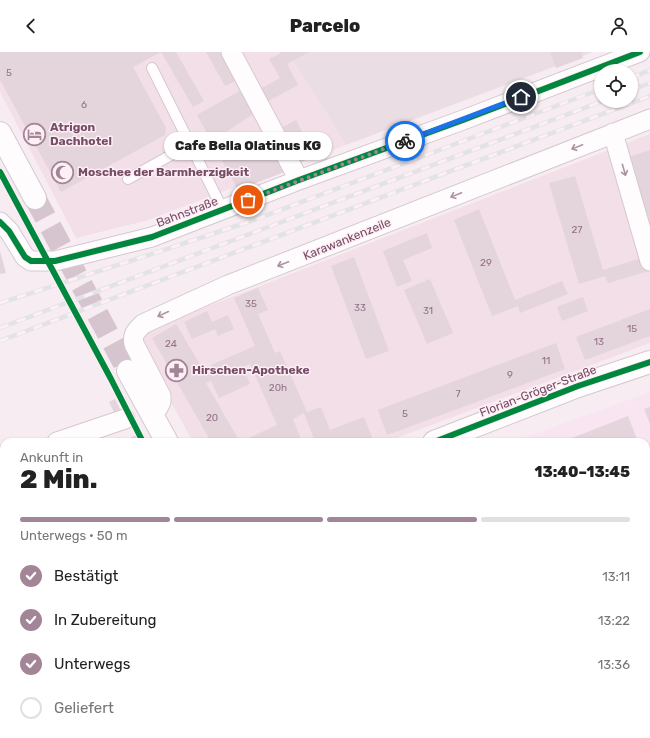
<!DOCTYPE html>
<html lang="de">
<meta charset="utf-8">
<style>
:root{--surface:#fff;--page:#f2f2f2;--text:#222;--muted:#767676;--line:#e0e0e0;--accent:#a28597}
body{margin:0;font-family:Rubik,sans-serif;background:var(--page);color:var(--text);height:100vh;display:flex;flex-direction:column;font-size:15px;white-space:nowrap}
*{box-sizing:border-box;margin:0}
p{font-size:13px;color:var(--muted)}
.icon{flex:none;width:22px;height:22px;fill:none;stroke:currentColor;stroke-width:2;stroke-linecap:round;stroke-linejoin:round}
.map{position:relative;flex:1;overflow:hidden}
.panel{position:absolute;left:0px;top:386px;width:650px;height:300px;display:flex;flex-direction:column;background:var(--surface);border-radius:12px 12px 0 0;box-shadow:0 1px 3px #0004}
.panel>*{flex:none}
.buttons{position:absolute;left:594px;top:12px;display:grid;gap:8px}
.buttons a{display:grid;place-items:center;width:44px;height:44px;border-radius:50%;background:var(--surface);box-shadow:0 1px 3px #0004;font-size:20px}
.pin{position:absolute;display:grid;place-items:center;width:34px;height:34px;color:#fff;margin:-17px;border:2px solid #fff;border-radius:50%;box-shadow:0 1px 4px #0007}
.courier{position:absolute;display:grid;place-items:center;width:40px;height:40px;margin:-20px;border:3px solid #1a73e8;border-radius:50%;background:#fff;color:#222;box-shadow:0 1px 5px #0007}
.bubble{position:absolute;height:28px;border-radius:14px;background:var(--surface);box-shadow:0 1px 3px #0004;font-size:13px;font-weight:800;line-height:28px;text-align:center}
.headline em{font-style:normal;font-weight:800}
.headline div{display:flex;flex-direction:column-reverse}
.headline{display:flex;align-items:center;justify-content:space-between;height:68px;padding:0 20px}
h1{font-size:26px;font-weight:800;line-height:30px}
.bar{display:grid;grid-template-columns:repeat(4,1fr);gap:6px 4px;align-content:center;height:48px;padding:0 20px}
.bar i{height:5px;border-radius:3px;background:var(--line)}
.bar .selected{background:var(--accent)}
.bar p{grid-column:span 4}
ol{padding:0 20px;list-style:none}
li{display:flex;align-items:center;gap:12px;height:44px}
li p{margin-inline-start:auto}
li .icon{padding:4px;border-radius:50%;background:var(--accent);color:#fff;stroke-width:4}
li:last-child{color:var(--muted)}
li i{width:22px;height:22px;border:2px solid var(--line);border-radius:50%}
header{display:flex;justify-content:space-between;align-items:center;height:52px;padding:0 20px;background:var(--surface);font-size:18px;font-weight:800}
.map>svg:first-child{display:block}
</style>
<header><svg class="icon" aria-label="back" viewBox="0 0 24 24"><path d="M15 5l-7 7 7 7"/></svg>Parcelo<svg class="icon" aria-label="person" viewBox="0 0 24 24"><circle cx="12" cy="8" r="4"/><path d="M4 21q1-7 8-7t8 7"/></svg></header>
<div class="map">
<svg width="650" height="686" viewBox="0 0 650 686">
<rect width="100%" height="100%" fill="#f7ecf1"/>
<path fill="#f3dfe8" d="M0,0h288l58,93 -201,76 -69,17 -76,-146z
M650,82v209l-264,99h-193l-59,-107z
M4,426v204l-4,3v-206z
M17,682h304l-1,4h-308z"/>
<path fill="#f9e4f2" d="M650,340v346h-264l-3,-4h263v-292h-133z"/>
<path fill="#eadde4" d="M288,0h305l-247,93z"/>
<path fill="#e4d4dc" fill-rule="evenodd" d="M0,0h161l-28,15 33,61 -1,7 -104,57 -61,-112z
M161,0h15l28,49 -11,6z
M206,0h17l15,28 -13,6z
M280,0h29l-22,12 11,21 -35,19 -7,-13 24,-13 -11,-19 12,-6z
M550,0h31l2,6 -27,10z
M243,37l13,23 -37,25 13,22 41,-16 14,28 -49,19 -41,-75z
M296,68l18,35 -18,10 -15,-37z
M650,98v81l-24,-73z
M575,124l28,94 42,-13 4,14 -41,12 -3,-7 -26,8 -30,-101z
M479,157l36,91 47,-19 6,13 -48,19 -2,-7 -26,10 -38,-96z
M427,181l5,15 -29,12 9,21 -15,6 -14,-36z
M0,199l6,22 -6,1z
M354,205l35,94 -23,8 -35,-93z
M430,227l23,54 -26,11 -23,-54z
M258,236l10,22 -10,4 17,39 5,-2 27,61 14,-5 9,23 34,-13 9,23 -6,2h-52l-11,-29 -11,6 9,23h-91l-59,-104 24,-14 29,49 8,-3 -2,-5 44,-19 -21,-48zM250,312l27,61 -37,17 -34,-59 5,-2 8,17 31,-14 -7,-17z
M583,245l5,14 -26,10 -5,-14z
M650,257v27l-65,24 -9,-23z
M207,259l5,11 16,-7 6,14 -16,7 -3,-7 -23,10 -8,-17z
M556,291l9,26 -178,66 -9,-25z
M115,347l7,14 -6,3 -7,-14z
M650,355v17l-6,-15z
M628,364l10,26h-76z
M136,383l3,7h-17z
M646,409l4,10v139l-4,2z
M4,429v37l-4,1v-36z
M4,589v42l-4,3v-42z
M650,604v82h-163l-2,-4h161v-76z
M39,682h61l3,4h-70z
M164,682h33l3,4h-33z
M236,682h69l3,4h-24l-3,-3 -5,3h-45z"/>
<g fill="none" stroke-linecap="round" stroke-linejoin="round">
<path stroke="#d6c4ce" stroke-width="22" stroke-dasharray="22 11" stroke-linecap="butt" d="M35,146l93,173"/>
<defs>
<path id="service" d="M152,16l71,142
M128,127l63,-35
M646,580l4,-2
M394,686l13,-4
M470,686l4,-4"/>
<path id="minor" d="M231,0l68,128
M613,81l37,128
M0,170l9,9 16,26 6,4h24l97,-24 147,-57 164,-60 177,-68
M149,359l9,-3 3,-6v-6l-27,-52c-2,-10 2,-13 9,-20l85,-39 422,-166
M57,390l68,-23
M0,409l4,-2"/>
<path id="tertiary" d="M0,81l35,65
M128,319l39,71
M434,390l144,-56 72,-24
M0,662l4,-3
M360,682l3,4"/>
</defs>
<use href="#service" stroke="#d5c9d0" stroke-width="12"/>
<use href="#minor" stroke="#d5c9d0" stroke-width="21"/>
<use href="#tertiary" stroke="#d5c9d0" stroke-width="24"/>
<use href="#service" stroke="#fefcfd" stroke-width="10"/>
<use href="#minor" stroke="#fefcfd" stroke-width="19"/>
<use href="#tertiary" stroke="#fefcfd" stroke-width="22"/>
<defs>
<path id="rail" d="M631,26l19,-8
M631,38l19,-7
M0,251l158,-51 96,-32 347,-131
M0,276l603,-227
M0,289l650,-245"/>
</defs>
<use href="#rail" stroke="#e3e3e6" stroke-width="4.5"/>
<use href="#rail" stroke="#feeff5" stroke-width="3" stroke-dasharray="9" stroke-linecap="butt"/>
<defs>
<path id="cycleway" d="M0,120l111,207 32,63
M0,170l9,9 16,26 6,4h24l97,-24 147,-57 164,-60 177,-68
M434,390l144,-56 72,-24"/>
</defs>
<use href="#cycleway" stroke="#feeff5" stroke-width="8"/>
<use href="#cycleway" stroke="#00873e" stroke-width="6"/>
</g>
<defs><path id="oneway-shaft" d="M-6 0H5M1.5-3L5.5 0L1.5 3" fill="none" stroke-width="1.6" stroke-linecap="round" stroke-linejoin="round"/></defs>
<g stroke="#ac93a3">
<use href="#oneway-shaft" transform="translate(577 95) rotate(158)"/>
<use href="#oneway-shaft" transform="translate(624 118) rotate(74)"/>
<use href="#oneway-shaft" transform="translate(456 143) rotate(158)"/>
<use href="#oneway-shaft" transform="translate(283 212) rotate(159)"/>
<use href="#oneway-shaft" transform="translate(163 262) rotate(155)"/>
</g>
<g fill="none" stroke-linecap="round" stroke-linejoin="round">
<path stroke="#a28597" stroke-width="4" stroke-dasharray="0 7.2" d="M248,148l157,-59"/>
<path stroke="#1a73e8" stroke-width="5" d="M405,89l116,-44"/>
</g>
<defs>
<symbol id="hotel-ring" viewBox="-11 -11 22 22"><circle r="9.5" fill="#feeff5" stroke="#a28597" stroke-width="1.5"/><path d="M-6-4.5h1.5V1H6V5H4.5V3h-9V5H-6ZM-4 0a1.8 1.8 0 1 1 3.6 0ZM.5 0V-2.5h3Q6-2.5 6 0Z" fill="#a28597"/></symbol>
<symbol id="mosque-ring" viewBox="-11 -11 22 22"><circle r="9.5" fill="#feeff5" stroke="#a28597" stroke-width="1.5"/><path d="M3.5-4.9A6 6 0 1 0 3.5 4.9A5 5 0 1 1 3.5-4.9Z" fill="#a28597"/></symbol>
<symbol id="pharmacy-ring" viewBox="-11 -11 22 22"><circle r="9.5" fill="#feeff5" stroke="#a28597" stroke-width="1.5"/><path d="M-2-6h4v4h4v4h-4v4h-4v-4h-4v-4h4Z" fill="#a28597"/></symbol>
</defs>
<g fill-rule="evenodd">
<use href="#hotel-ring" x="22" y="70" width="25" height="25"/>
<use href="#mosque-ring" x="50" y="108" width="25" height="25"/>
<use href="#pharmacy-ring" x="164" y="306" width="25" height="25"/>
</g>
<g text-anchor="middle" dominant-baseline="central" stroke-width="3" stroke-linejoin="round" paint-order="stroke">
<g font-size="10" fill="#927186">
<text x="9" y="21">5</text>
<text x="84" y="53">6</text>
<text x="577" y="178">27</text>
<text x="486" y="211">29</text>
<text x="251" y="252">35</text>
<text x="360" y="256">33</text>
<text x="428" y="259">31</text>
<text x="632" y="277">15</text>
<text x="599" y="290">13</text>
<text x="171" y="292">24</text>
<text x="546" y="309">11</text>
<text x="510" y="323">9</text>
<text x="278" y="336">20h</text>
<text x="458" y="342">7</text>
<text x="405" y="362">5</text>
<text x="212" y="366">20</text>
</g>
<g font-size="12" font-weight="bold" fill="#754d67" stroke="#feeff5" text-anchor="start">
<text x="50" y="75">Atrigon<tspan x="50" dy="14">Dachhotel</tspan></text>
<text x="78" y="120">Moschee der Barmherzigkeit</text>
<text x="192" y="318">Hirschen-Apotheke</text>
</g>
<g font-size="12" fill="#754d67" stroke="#feeff5">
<text transform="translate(187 160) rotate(-21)">Bahnstraße</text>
<text transform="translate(347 187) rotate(-22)">Karawankenzeile</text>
<text transform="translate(538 339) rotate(-21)">Florian-Gröger-Straße</text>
</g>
</g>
</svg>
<div class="buttons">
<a><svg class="icon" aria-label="locate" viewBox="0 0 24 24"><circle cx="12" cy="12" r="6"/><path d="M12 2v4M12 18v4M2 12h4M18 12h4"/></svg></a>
</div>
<div class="pin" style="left:248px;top:148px;background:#ea580c"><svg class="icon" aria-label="bag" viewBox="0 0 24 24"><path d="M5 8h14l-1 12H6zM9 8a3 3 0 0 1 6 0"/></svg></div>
<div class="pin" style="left:521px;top:45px;background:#1f2937"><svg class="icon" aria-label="home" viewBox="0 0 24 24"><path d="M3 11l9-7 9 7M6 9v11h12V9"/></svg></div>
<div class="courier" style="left:405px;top:89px"><svg class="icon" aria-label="bike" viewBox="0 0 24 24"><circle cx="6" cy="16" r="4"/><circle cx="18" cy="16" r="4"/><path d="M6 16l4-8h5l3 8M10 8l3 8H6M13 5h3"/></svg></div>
<div class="bubble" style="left:164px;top:80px;width:168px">Cafe Bella Olatinus KG</div>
<section class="panel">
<div class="headline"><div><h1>2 Min.</h1><p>Ankunft in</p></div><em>13:40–13:45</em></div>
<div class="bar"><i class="selected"></i><i class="selected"></i><i class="selected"></i><i></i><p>Unterwegs · 50 m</p></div>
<ol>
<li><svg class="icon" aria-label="check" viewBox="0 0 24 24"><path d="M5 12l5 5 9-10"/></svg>Bestätigt<p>13:11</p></li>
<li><svg class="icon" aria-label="check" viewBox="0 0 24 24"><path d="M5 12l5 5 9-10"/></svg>In Zubereitung<p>13:22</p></li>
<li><svg class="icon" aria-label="check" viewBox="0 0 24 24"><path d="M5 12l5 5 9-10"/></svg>Unterwegs<p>13:36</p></li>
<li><i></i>Geliefert</li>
</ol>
</section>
</div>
